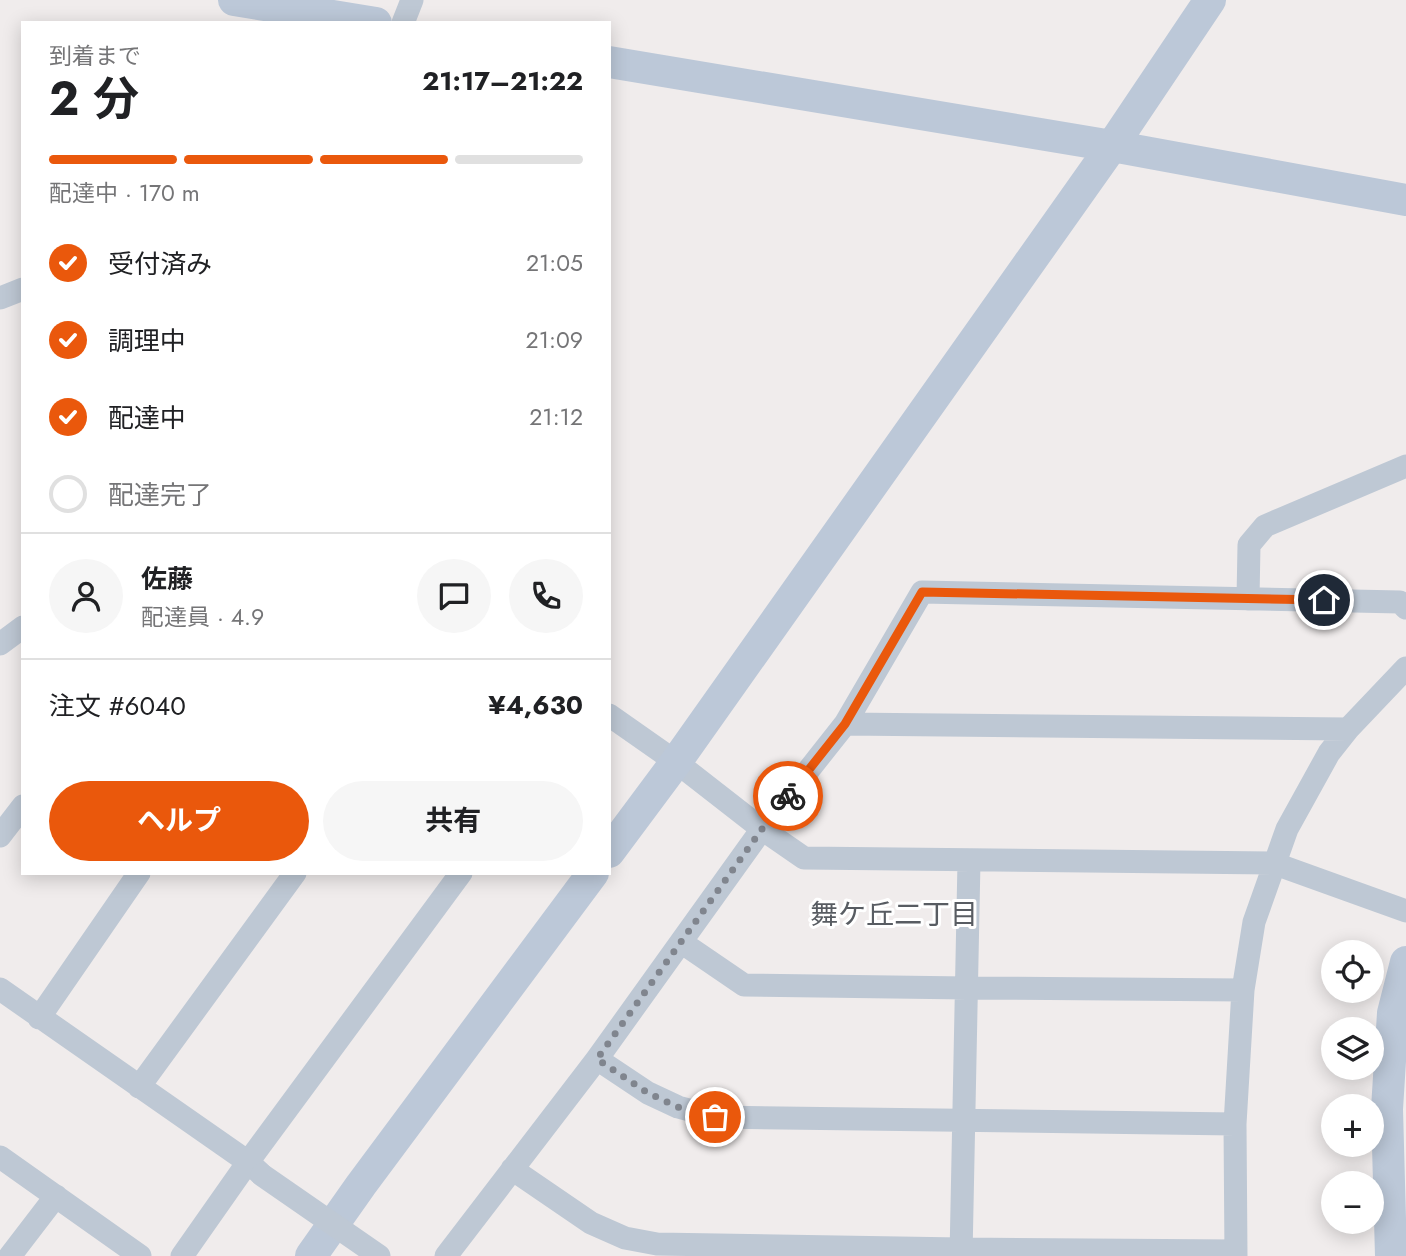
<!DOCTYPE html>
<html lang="ja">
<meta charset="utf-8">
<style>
:root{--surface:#fff;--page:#f6f6f6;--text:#202124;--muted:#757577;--line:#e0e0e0;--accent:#ea580c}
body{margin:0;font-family:Jost,"Noto Sans JP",sans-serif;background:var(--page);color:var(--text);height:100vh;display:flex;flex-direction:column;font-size:26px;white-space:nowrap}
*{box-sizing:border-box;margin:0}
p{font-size:23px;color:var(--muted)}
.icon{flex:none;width:38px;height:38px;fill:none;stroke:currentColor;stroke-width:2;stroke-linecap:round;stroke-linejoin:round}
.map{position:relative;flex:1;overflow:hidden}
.drawer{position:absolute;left:21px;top:21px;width:590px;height:854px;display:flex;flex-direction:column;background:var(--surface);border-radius:0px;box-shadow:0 4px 18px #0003}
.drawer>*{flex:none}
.tools{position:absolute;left:1321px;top:940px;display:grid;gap:14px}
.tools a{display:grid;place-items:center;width:63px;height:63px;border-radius:50%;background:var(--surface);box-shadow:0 4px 18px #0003;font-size:35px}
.pin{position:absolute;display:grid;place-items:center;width:60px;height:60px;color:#fff;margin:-30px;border:4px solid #fff;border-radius:50%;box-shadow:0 2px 7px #0007}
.courier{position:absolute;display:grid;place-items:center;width:70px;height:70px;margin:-35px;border:5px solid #ea580c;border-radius:50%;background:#fff;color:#222;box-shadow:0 2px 9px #0007}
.head em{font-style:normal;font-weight:700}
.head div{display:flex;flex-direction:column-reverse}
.head{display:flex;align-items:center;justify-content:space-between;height:119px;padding:0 28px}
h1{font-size:46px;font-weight:700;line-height:52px}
.bar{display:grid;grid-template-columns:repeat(4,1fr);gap:10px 7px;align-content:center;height:84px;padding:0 28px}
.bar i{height:9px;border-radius:5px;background:var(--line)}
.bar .selected{background:var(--accent)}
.bar p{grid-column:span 4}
.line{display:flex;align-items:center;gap:18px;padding:0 28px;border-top:2px solid var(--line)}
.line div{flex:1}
.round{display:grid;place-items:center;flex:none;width:74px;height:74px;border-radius:37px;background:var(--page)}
ol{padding:0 28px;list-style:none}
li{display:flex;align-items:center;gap:21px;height:77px}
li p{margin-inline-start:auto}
li .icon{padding:7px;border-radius:50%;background:var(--accent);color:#fff;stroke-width:4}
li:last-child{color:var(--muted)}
li i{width:38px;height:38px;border:4px solid var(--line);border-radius:50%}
.cta{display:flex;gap:14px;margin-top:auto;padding:14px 28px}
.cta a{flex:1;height:80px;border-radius:42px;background:var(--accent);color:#fff;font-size:28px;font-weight:700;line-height:80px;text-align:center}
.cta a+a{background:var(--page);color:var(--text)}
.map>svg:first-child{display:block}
</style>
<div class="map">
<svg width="1406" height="1256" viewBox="0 0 1406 1256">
<rect width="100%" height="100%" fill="#f0ecec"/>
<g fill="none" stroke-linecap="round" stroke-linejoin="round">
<path stroke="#bec8d4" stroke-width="23" d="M403,23l9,-23
M0,298l23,-9
M1248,599l1,-54 16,-19 141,-60
M0,644l23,-17
M609,715l67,47 86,67 42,29 469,5 133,48
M845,724l503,5
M0,836l23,-30
M681,942l63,43 223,3 276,2
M0,989l248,173 12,11
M39,1018l100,-145
M597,1059l51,34 30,14 37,10 520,7
M139,1087l156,-214
M0,1157l140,99
M512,1169l79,54 34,15 32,6 304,5 275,2
M10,1256l46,-60
M182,1256l66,-94 213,-289
M446,1256l151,-197 165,-230 83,-105 77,-132 478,10 6,6
M961,1256l8,-395
M1236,1256l-1,-132 8,-134 11,-68 33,-93 42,-76 19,-24 58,-61"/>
<path stroke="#bcc8d8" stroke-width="32" d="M234,0l142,23
M609,62l503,84 294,54
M609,852l67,-90 436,-616 98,-146
M311,1256l50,-71 232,-312
M1391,1256l-4,-147 6,-96 13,-51"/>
<path stroke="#bec8d4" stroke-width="23" d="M262,1175l117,81"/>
</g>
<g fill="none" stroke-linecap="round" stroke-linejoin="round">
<path stroke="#80858e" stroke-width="7" stroke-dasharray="0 12.6" d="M715,1117l-37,-10 -30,-14 -51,-34 165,-230 26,-33"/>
<path stroke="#ea580c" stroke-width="9" d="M788,796l57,-72 77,-132 402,8"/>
</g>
<g text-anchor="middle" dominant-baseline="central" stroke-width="6" stroke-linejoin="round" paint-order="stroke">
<g font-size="28" fill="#585c62" stroke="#fff">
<text x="894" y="914">舞ケ丘二丁目</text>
</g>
</g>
</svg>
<div class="tools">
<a><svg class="icon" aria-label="locate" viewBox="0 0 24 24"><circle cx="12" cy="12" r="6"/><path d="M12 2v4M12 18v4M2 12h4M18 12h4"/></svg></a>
<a><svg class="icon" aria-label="layers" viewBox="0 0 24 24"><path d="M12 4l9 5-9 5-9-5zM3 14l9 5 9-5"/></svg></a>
<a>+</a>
<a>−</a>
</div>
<div class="pin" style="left:715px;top:1117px;background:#ea580c"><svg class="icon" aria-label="bag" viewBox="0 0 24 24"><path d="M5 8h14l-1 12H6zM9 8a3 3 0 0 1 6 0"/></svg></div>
<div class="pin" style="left:1324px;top:600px;background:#1f2937"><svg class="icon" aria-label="home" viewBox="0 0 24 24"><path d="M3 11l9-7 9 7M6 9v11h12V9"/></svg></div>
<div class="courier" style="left:788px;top:796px"><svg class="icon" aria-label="bike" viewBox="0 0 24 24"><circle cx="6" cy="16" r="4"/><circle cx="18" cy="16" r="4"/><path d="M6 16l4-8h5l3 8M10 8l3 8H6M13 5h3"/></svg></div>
<section class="drawer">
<div class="head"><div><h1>2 分</h1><p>到着まで</p></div><em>21:17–21:22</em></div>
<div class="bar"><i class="selected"></i><i class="selected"></i><i class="selected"></i><i></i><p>配達中 · 170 m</p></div>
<ol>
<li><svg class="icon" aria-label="check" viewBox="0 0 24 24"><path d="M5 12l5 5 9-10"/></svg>受付済み<p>21:05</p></li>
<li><svg class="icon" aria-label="check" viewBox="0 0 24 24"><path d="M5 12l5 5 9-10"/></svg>調理中<p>21:09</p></li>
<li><svg class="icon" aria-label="check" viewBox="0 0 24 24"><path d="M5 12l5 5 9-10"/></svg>配達中<p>21:12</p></li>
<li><i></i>配達完了</li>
</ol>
<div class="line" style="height:126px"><a class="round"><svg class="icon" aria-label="person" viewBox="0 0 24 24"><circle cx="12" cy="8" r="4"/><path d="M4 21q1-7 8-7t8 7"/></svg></a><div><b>佐藤</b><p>配達員 · 4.9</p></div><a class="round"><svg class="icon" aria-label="chat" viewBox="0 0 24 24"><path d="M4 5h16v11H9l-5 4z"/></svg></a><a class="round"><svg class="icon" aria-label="phone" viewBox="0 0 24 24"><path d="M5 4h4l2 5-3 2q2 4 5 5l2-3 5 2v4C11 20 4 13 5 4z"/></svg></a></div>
<div class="line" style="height:91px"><div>注文 #6040</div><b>¥4,630</b></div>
<div class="cta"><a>ヘルプ</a><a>共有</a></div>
</section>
</div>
